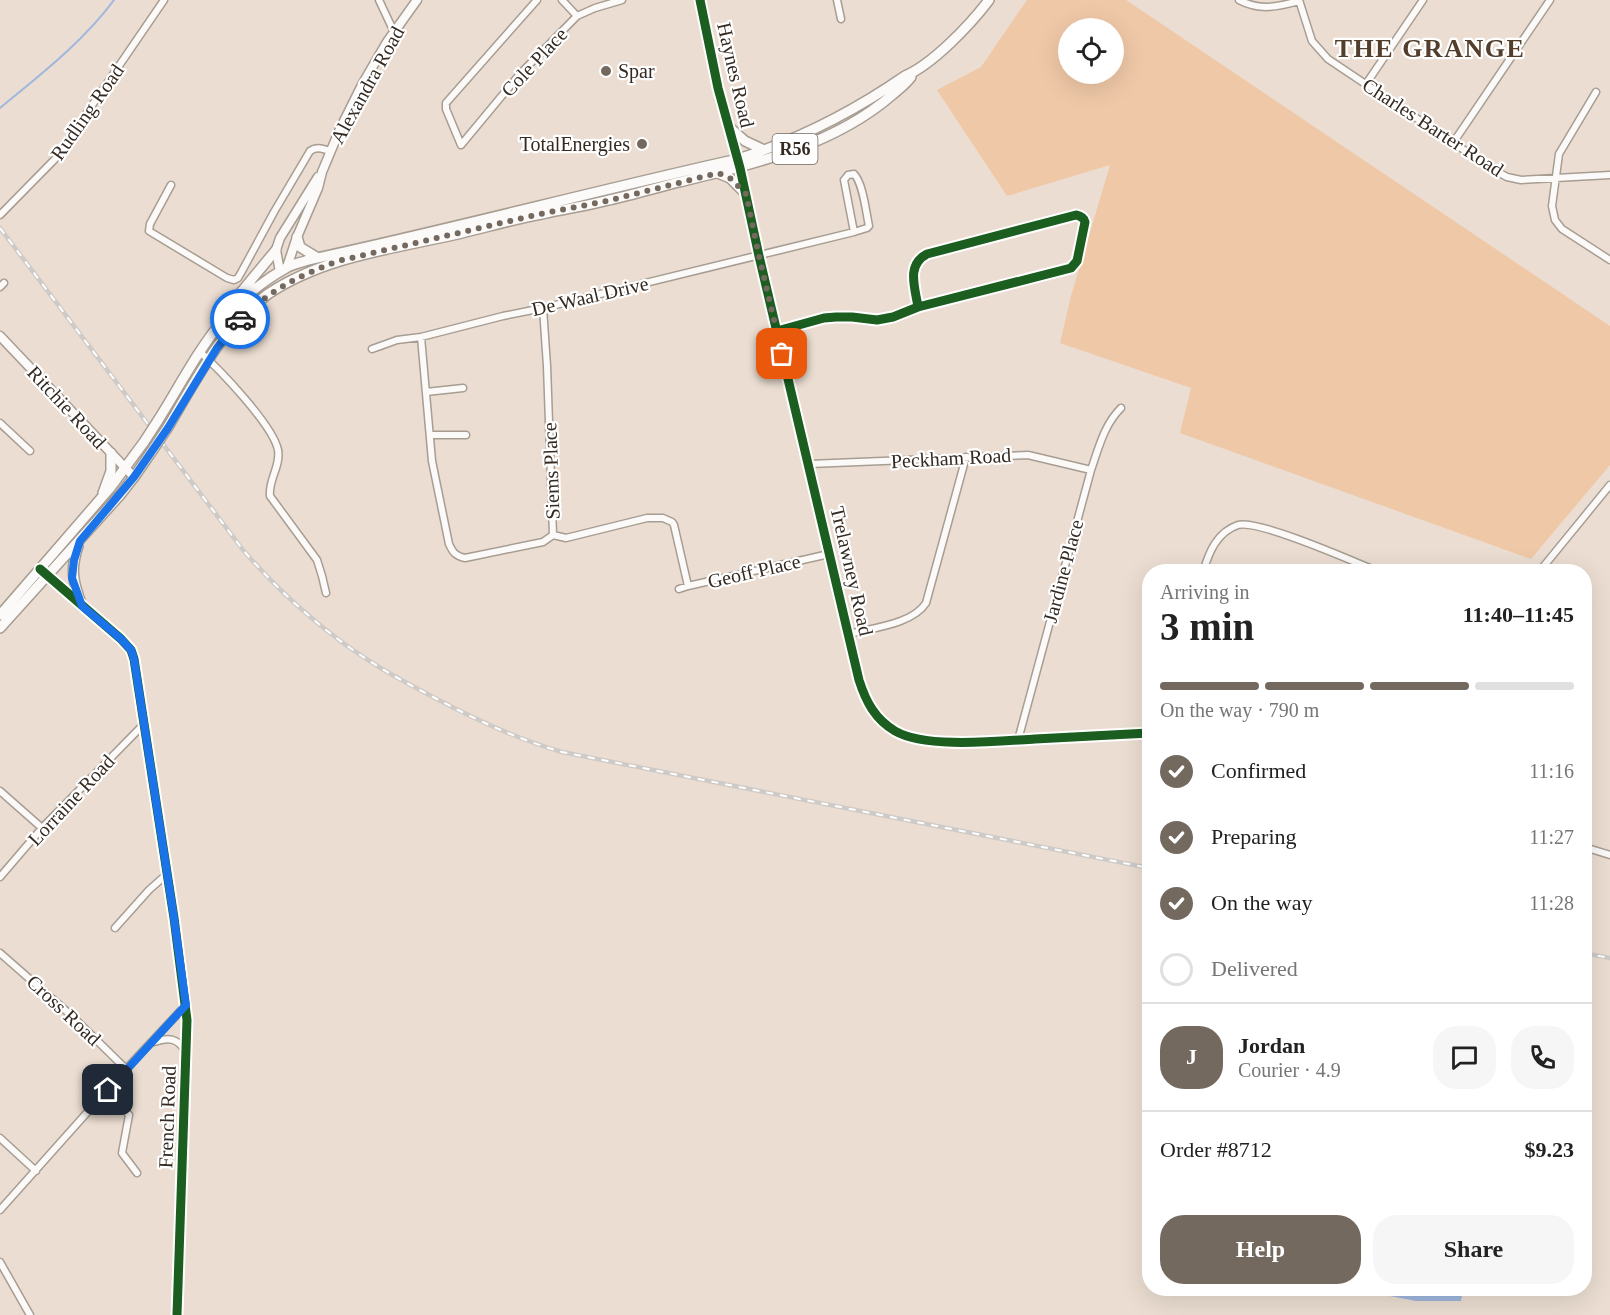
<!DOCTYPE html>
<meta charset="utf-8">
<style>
:root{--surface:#fff;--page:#f6f6f6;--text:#222;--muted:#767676;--line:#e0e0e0;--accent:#74695f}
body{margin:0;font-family:Georgia,serif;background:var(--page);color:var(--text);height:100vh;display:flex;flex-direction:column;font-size:22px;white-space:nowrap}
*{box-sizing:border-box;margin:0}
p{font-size:20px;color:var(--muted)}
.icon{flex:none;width:33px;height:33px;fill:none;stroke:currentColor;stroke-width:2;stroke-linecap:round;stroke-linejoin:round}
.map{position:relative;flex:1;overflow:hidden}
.drawer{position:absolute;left:1142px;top:564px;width:450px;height:732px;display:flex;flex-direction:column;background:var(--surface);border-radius:24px;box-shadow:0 6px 24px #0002}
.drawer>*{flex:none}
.controls{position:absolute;left:1058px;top:18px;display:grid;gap:12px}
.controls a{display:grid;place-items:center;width:66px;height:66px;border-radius:50%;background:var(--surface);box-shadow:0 6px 24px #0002;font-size:30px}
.pin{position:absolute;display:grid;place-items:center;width:51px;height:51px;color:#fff;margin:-26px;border-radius:12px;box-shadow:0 3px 9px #0006}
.courier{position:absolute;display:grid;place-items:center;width:60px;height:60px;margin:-30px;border:4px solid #1a73e8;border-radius:50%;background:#fff;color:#222;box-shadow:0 2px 8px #0007}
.overview em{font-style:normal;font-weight:600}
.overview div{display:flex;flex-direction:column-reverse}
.overview{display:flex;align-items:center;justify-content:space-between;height:102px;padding:0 18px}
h1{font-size:39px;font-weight:600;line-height:45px}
.bar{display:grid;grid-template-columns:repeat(4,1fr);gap:9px 6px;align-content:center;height:72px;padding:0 18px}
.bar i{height:8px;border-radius:4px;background:var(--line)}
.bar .current{background:var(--accent)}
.bar p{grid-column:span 4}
.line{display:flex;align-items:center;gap:15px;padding:0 18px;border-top:2px solid var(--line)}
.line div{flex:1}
.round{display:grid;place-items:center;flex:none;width:63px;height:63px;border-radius:24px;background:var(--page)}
ol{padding:0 18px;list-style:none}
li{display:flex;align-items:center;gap:18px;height:66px}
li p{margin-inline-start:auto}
li .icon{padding:6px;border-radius:50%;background:var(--accent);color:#fff;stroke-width:4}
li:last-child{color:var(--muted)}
li i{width:33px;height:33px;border:3px solid var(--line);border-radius:50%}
.button{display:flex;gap:12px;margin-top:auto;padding:12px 18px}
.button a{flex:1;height:69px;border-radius:24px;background:var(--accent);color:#fff;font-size:24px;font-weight:600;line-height:69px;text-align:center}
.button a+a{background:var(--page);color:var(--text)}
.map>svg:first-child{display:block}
</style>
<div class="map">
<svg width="1610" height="1315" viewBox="0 0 1610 1315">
<rect width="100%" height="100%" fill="#ebddd1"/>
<path fill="#efc8a7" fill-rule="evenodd" d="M1027,0h99l484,326v139l-79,94 -351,-126 11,-45 -131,-45 11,-47 39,-131 -103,31 -70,-106 44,-23zM1068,28h45v46h-45z"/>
<path fill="#9fb7de" d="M1364,1289v-1l99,1 -2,12h-45l-52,-10z"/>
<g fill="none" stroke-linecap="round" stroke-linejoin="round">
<path stroke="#9fb7de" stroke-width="2" d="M0,108c40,-33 83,-66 114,-108"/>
<defs>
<path id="street" d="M379,0l15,32
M537,0l-91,103v6l15,36 59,-71 57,-58 18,-8 27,-8
M562,0l15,16
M700,0l18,88 22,80 19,88 100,424c7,22 16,39 36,51 31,18 104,10 140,8 38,-2 76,-4 114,-6
M837,0l4,19
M1239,0c21,11 38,7 60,1
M1299,0l13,41 16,18 166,111 13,7 14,3 89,-5
M1366,84l57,-84
M1596,92l-37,62 -7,52 3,14 7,9 48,31
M1453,143l97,-143
M171,185l-21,39 -1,7 78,47 7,2 4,-2 4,-7 32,-59 36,-61c7,-5 13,-2 20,0
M0,215l56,-57 108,-158
M0,287l4,-4
M543,308l4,58 6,169
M777,331l47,-13 12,-1h16l25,3 16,-3 25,-10 153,-39 6,-7 8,-39c-1,-4 -4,-6 -9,-7l-149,39c-21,11 -12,33 -9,53
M421,337l11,124 17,83c4,9 7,12 16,14l78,-16 10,-7
M372,349l25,-9 24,-3 82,-21 40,-8 311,-76 13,-4 2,-2c-3,-14 -6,-43 -15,-52l-6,1 -4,5 10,52
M199,351c20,18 74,74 79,99 3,16 -10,30 -8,46l47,64 5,16 4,17
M426,392l37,-4
M0,423l30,28
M430,435h36
M809,464l219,-9 63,15
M553,535l13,3 81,-20h16l9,4 2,3 14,61
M1203,572c6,-20 14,-40 35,-47 20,-6 117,37 141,47
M1539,572l71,-87
M679,589l9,-3 141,-32
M849,634c23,-6 64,-10 77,-31l40,-146
M1018,740l73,-270c8,-23 13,-45 30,-62
M0,791l42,37
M1584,847l26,8
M0,877l42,-49 101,-103
M115,928l34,-38 18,-16
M0,953l73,64 53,52
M154,1042c14,-5 24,-4 31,9
M108,1090l21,25 -7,38 15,20
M0,1138l36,33
M0,1210l126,-141 60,-64
M0,1262l30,53"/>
<path id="secondary" d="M287,267l10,-30 21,-49 4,-16 18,-43 23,-46 24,-41 30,-42
M280,272l-4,-22 4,-12 38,-61
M0,336l134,141
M42,571l79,68 10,11 3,9 40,259 13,102 -10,295"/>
<path id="primary" d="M728,126l17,15 19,9
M718,173l12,5 16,16
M297,237l3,10 18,11
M234,303l8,-12 34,-41
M157,422c39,-62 61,-116 129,-154 6,-4 14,-5 22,-8 144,-31 286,-69 430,-101 60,-19 115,-47 167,-83 28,-12 65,-51 84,-76
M168,427c28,-47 54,-100 100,-133 52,-35 116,-44 176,-57 33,-7 65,-17 98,-23 22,-5 44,-8 67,-14 23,-5 46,-12 70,-18 74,-18 154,-36 213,-87 6,-5 14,-11 19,-18
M103,493l8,-22v-18
M78,546c-8,24 -5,36 4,60
M0,615l110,-127 34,-46
M0,628l120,-133 14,-18 18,-26"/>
</defs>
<use href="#street" stroke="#a79d93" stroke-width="9"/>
<use href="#secondary" stroke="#a79d93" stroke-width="11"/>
<use href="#primary" stroke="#a79d93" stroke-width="12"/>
<use href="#street" stroke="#fcfaf8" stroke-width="6"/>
<use href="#secondary" stroke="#fcfaf8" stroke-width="8"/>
<use href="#primary" stroke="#fcfaf8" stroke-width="9"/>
<defs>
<path id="rail" d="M0,228l243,322c40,46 84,85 136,117 18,11 37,21 56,31 41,22 82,41 127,54l587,116
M1584,953l26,5"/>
</defs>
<use href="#rail" stroke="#cecac7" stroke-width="4.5"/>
<use href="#rail" stroke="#fff" stroke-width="2" stroke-dasharray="7" stroke-linecap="butt"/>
<defs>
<path id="primary-bridge" d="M144,442l13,-20
M152,451l16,-24"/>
</defs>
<use href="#primary-bridge" stroke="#a79d93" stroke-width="12" stroke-linecap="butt"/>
<use href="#primary-bridge" stroke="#fcfaf8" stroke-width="9"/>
<defs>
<path id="cycleway" d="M700,0l18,88 22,80 19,88 100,424c7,22 16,39 36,51 31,18 104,10 140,8 38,-2 76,-4 114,-6
M777,331l47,-13 12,-1h16l25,3 16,-3 25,-10 153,-39 6,-7 8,-39c-1,-4 -4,-6 -9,-7l-149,39c-21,11 -12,33 -9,53
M40,569l81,70 10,11 3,9 40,259 13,102 -10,295"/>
</defs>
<use href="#cycleway" stroke="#fff" stroke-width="13"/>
<use href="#cycleway" stroke="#1b5e20" stroke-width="9"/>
</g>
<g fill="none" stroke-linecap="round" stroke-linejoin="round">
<path stroke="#74695f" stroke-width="6" stroke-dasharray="0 10.8" d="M240,319c31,-29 58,-43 98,-58l202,-47 67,-13 111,-28 12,5 16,16 13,62 23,98"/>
<path stroke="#1a73e8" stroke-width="8" d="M108,1090l78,-85 -12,-87 -40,-259 -3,-9 -10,-11 -39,-33 -10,-28 2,-18 6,-19 54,-64 34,-49 49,-80 23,-29"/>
</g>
<g fill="#74695f" stroke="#fff" stroke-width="2">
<circle cx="606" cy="71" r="6"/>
<circle cx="642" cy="144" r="6"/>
</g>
<g text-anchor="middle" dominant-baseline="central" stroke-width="4.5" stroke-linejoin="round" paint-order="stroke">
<rect fill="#fff" stroke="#716a64" stroke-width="1.5" x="772.5" y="134" width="45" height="30" rx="4.5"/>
<g font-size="18" font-weight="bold" fill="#342a22">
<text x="795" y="149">R56</text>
</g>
<g font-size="20" fill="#342a22" stroke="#fff">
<text transform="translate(534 62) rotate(-47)">Cole Place</text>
<text transform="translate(736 75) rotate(77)">Haynes Road</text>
<text transform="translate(367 85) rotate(-61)">Alexandra Road</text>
<text transform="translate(87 112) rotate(-55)">Rudling Road</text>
<text transform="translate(1433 127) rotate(33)">Charles Barter Road</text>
<text transform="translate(590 296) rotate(-13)">De Waal Drive</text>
<text transform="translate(67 407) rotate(47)">Ritchie Road</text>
<text transform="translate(951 458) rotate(-3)">Peckham Road</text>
<text transform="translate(551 471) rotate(-92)">Siems Place</text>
<text transform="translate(754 571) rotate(-13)">Geoff Place</text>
<text transform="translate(852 571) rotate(77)">Trelawney Road</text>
<text transform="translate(1063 571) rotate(-75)">Jardine Place</text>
<text transform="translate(71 800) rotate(-47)">Lorraine Road</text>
<text transform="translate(64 1010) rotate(43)">Cross Road</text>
<text transform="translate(167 1117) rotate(-88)">French Road</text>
</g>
<g font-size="20" fill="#342a22" stroke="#fff" text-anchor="start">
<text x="618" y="71">Spar</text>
<text x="630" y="144" text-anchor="end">TotalEnergies</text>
</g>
<g font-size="26" font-weight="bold" letter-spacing="1.5" fill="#533e2c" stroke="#fff">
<text x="1430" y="48">THE GRANGE</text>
</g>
</g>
</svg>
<div class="controls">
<a><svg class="icon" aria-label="locate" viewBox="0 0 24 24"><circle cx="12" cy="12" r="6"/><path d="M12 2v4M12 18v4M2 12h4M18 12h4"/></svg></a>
</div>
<div class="pin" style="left:782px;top:354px;background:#ea580c"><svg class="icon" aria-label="bag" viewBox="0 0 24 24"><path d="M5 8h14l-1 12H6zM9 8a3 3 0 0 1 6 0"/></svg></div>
<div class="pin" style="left:108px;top:1090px;background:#1f2937"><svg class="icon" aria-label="home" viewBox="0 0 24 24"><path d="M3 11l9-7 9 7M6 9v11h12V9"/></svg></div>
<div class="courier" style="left:240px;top:319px"><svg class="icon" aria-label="car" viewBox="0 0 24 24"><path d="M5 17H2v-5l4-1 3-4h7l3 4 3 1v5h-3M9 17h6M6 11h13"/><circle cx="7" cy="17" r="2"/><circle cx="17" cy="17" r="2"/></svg></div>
<section class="drawer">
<div class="overview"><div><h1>3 min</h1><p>Arriving in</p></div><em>11:40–11:45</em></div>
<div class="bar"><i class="current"></i><i class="current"></i><i class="current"></i><i></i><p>On the way · 790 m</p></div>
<ol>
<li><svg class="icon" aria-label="check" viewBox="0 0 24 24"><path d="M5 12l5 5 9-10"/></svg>Confirmed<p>11:16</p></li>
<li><svg class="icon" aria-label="check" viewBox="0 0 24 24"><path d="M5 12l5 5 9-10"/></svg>Preparing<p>11:27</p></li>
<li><svg class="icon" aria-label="check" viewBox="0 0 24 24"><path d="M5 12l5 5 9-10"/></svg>On the way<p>11:28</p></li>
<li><i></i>Delivered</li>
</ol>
<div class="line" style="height:108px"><b class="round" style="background:var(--accent);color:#fff">J</b><div><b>Jordan</b><p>Courier · 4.9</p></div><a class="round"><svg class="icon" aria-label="chat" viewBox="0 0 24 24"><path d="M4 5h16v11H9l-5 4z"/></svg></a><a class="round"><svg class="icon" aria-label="phone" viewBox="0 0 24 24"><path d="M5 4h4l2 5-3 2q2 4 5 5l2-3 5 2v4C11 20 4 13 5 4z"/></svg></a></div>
<div class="line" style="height:78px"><div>Order #8712</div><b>$9.23</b></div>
<div class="button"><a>Help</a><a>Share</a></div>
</section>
</div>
